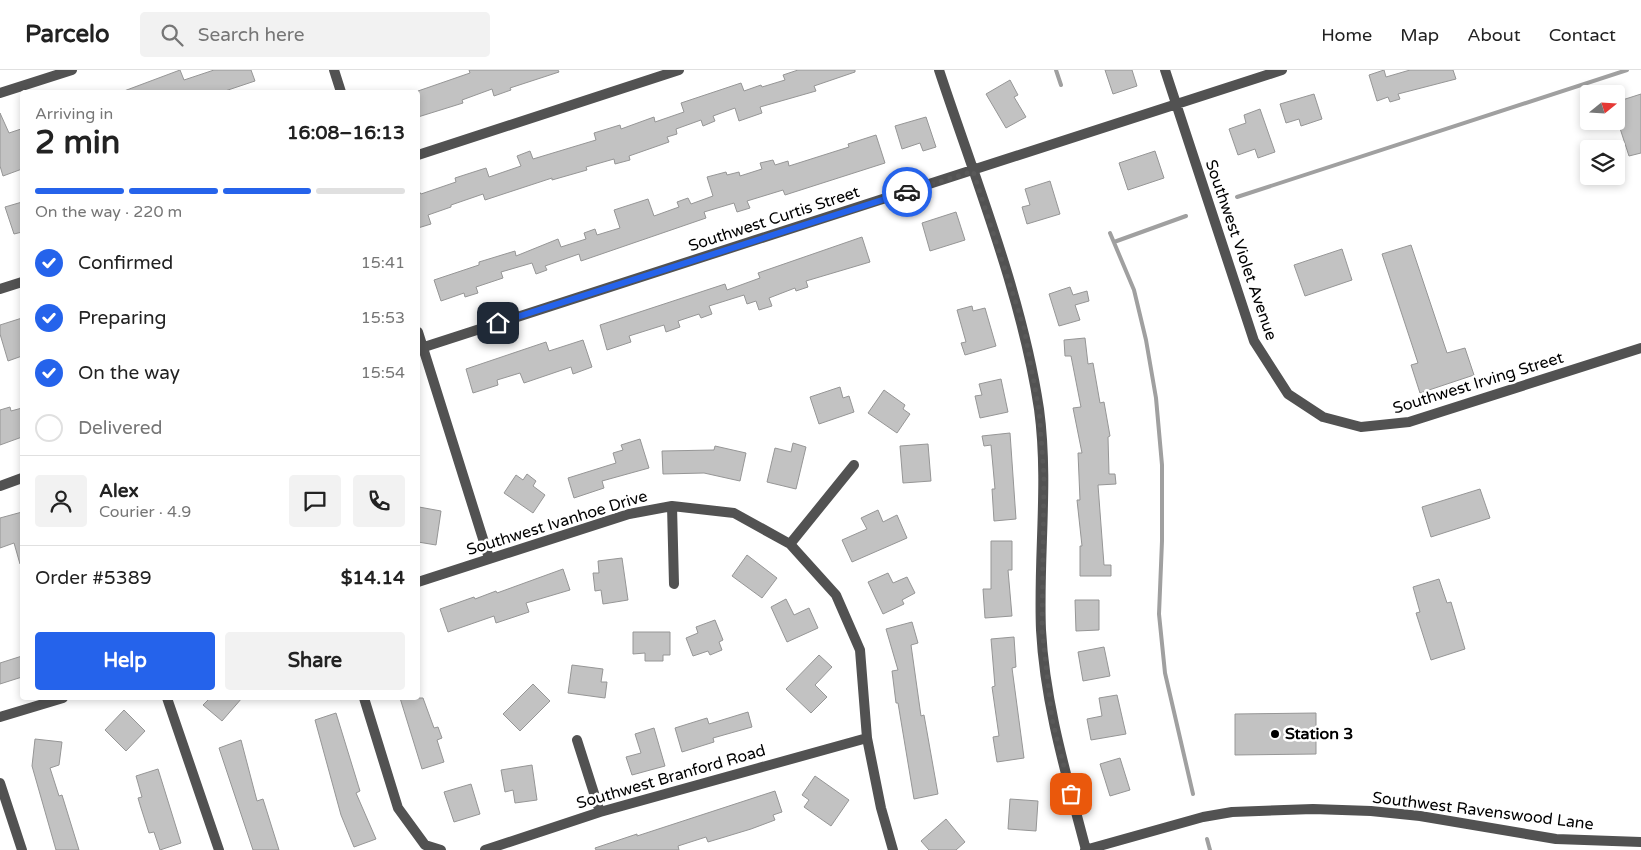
<!DOCTYPE html>
<meta charset="utf-8">
<style>
:root{--surface:#fff;--page:#f2f2f2;--text:#222;--muted:#767676;--line:#e0e0e0;--accent:#2563eb}
body{margin:0;font-family:"Varela Round",sans-serif;background:var(--page);color:var(--text);height:100vh;display:flex;flex-direction:column;font-size:19px;white-space:nowrap}
*{box-sizing:border-box;margin:0}
p{font-size:16px;color:var(--muted)}
.icon{flex:none;width:28px;height:28px;fill:none;stroke:currentColor;stroke-width:2;stroke-linecap:round;stroke-linejoin:round}
.map{position:relative;flex:1;overflow:hidden}
.sheet{position:absolute;left:20px;top:20px;width:400px;height:610px;display:flex;flex-direction:column;background:var(--surface);border-radius:5px;box-shadow:0 2px 8px #0003}
.sheet>*{flex:none}
.needle{width:32px;rotate:72deg}
.fabs{position:absolute;left:1580px;top:15px;display:grid;gap:10px}
.fabs a{display:grid;place-items:center;width:45px;height:45px;border-radius:5px;background:var(--surface);box-shadow:0 2px 8px #0003;font-size:25px}
.pin{position:absolute;display:grid;place-items:center;width:42px;height:42px;color:#fff;margin:-21px;border-radius:10px;box-shadow:0 2px 8px #0006}
.courier{position:absolute;display:grid;place-items:center;width:50px;height:50px;margin:-25px;border:4px solid #2563eb;border-radius:50%;background:#fff;color:#222;box-shadow:0 1px 6px #0007}
.head em{font-style:normal;font-weight:700}
.head div{display:flex;flex-direction:column-reverse}
.head{display:flex;align-items:center;justify-content:space-between;height:85px;padding:0 15px}
h1{font-size:32px;font-weight:700;line-height:38px}
.bar{display:grid;grid-template-columns:repeat(4,1fr);gap:8px 5px;align-content:center;height:60px;padding:0 15px}
.bar i{height:6px;border-radius:4px;background:var(--line)}
.bar .on{background:var(--accent)}
.bar p{grid-column:span 4}
.line{display:flex;align-items:center;gap:12px;padding:0 15px;border-top:1px solid var(--line)}
.line div{flex:1}
.round{display:grid;place-items:center;flex:none;width:52px;height:52px;border-radius:5px;background:var(--page)}
ol{padding:0 15px;list-style:none}
li{display:flex;align-items:center;gap:15px;height:55px}
li p{margin-inline-start:auto}
li .icon{padding:5px;border-radius:50%;background:var(--accent);color:#fff;stroke-width:4}
li:last-child{color:var(--muted)}
li i{width:28px;height:28px;border:2px solid var(--line);border-radius:50%}
.primary-button{display:flex;gap:10px;margin-top:auto;padding:10px 15px}
.primary-button a{flex:1;height:58px;border-radius:5px;background:var(--accent);color:#fff;font-size:20px;font-weight:700;line-height:58px;text-align:center}
.primary-button a+a{background:var(--page);color:var(--text)}
header{display:flex;align-items:center;gap:30px;box-sizing:border-box;height:70px;padding:0 25px;background:var(--surface);border-bottom:1px solid var(--line)}
header strong{font-size:24px}
nav{display:flex;gap:28px;margin-inline-start:auto;font-size:18px}
.search{width:350px;height:45px;background:var(--page);display:flex;align-items:center;gap:12px;box-sizing:border-box;padding:0 18px;border-radius:5px;color:var(--muted);font-size:19px}
.map>svg:first-child{display:block}
</style>
<header>
<strong>Parcelo</strong>
<div class="search"><svg class="icon" aria-label="search" viewBox="0 0 24 24"><circle cx="10" cy="10" r="6"/><path d="M15 15l6 6"/></svg>Search here</div>
<nav><a>Home</a><a>Map</a><a>About</a><a>Contact</a></nav>
</header>
<div class="map">
<svg width="1641" height="780" viewBox="0 0 1641 780">
<rect width="100%" height="100%" fill="#fff"/>
<g fill="none" stroke-linecap="round" stroke-linejoin="round">
<path stroke="#a0a0a0" stroke-width="4" d="M1056,0l5,15
M1237,127l390,-127
M1110,163l24,57 12,50 10,58 6,67v76l-3,73 6,59 28,121
M1114,172l72,-26
M1207,769l3,11"/>
</g>
<path fill="#c2c2c2" stroke="#969696" d="M180,0l4,10 30,-10h37l4,11 -33,11h-98v-1z
M469,0h89l1,2 -49,16 1,2 -17,6 -2,-7 -30,11 1,3 -45,14v-26l52,-18z
M798,0h57v2l-41,14 2,5 -56,16 2,6 -23,8 -4,-13 -22,8 2,5 -12,5 -2,-6 -25,9 1,5 -10,3 2,5 -40,14 1,4 -15,4 -1,-5 -28,8 1,3 -35,10v-2l-67,22 -2,-6 -32,11v2l-23,8 3,9 -13,4v-38l3,4 35,-12 -1,-4 31,-10 3,9 32,-11 -4,-10 13,-5 3,8 63,-19 -2,-7 26,-8 1,4 33,-12 1,5 29,-10 -3,-9 60,-20 3,8 17,-6 1,2 23,-7 -2,-5z
M1105,0h27l5,16 -24,8z
M1384,0l2,7 24,-7h43l3,9 -58,15 2,5 -10,3 -2,-5 -11,4 -8,-26z
M1010,10l8,15 -4,2 12,20 -20,11 -20,-34z
M1314,24l8,25 -21,7 -2,-7 -13,4 -6,-19z
M1641,24v59l-12,3 -13,-40v-14z
M1260,39l15,43 -17,6 -3,-9 -17,6 -9,-26 17,-6 -2,-8z
M0,43l9,20 12,-4 1,5v35l-19,7 -3,-10z
M926,47l10,30 -13,4 -3,-8 -18,6 -7,-23z
M876,65l9,28 -100,32 -2,-5 -36,11 3,7 -13,4 -3,-9 -30,9 2,6 -125,43 -2,-7 -34,12 2,4 -11,4 -4,-11 -31,9 2,6 -27,9 2,6 -13,4 -1,-4 -23,8 -7,-21 45,-15v-3l36,-11 1,5 42,-17 3,8 25,-8 -2,-6 11,-4 2,6 23,-7 -6,-18 34,-11 6,17 25,-9 -2,-5 11,-4 3,6 22,-8 -6,-19 19,-5 1,3 12,-3 1,4 22,-7 -2,-6 13,-3 2,5 13,-4 1,5 60,-19 -1,-3z
M1155,81l9,27 -36,12 -9,-27z
M1050,111l10,33 -33,10 -5,-17 8,-2 -5,-16z
M22,132v30l-8,2 -9,-27z
M956,142l9,28 -35,11 -8,-28z
M862,167l8,25 -64,19 2,6 -12,4 -1,-3 -26,10 3,8 -13,4 -3,-9 -9,3 -3,-9 -35,11 3,8 -11,4 -2,-4 -21,7 2,6 -14,5 -2,-7 -35,11 2,6 -24,8 -7,-25 125,-41 2,6 33,-12 -2,-5z
M1411,175l36,108 18,-5 9,27 -54,18 -9,-28 7,-2 -36,-109z
M1342,179l10,31 -47,16 -11,-31z
M1070,217l3,8 14,-4 2,10 -14,4 5,15 -21,6 -10,-32z
M972,236l1,5 12,-3 11,38 -31,9 -4,-12 5,-1 -9,-32z
M22,248v38l-14,5 -8,-27v-9z
M1085,268l3,26 5,-1 7,40 4,-1 6,34 -2,1 1,37h6l1,10 -18,1 6,80h7v11h-31v-30h2l-5,-46h3l-2,-47h4l-9,-45 8,-1 -10,-51h-6l-1,-16z
M583,270l9,27 -19,7 -2,-7 -47,16 -4,-10 -23,7 1,5 -25,8 -7,-24 80,-27 3,9z
M1001,309l7,33 -28,6 -5,-22 7,-1 -3,-11z
M840,317l3,11 6,-2 5,16 -35,12 -9,-27z
M884,320l21,15 -2,4 7,5 -13,19 -29,-20z
M10,337l1,4 11,-3v29l-22,8v-35z
M1010,363l6,86 -22,2 -2,-32h3l-4,-44 -7,1 -2,-10z
M640,369l9,29 -47,13 2,7 -30,10 -6,-20 48,-15 -3,-10 10,-3 -2,-5z
M793,373l13,4 -10,42 -29,-7 8,-34 16,4z
M928,374l3,37 -28,2 -3,-37z
M715,376l31,7 -6,28 -36,-8 -41,1 -1,-23 52,-1z
M527,404l9,7 -3,5 12,9 -12,18 -29,-20 12,-18 7,5z
M1480,419l10,29 -59,19 -9,-30z
M419,437l22,4 -5,34 -18,-3z
M878,440l5,12 14,-7 10,23 -55,24 -10,-22 25,-11 -6,-11z
M22,442v52h-2l-6,-21 -14,5v-30z
M991,471h21v29h-4l4,46 -27,2 -2,-29h8z
M747,485l30,23 -15,20 -30,-22z
M622,488l6,42 -25,4 -2,-14 -6,1 -2,-18h6l-1,-12z
M563,499l7,21 -44,13 3,9 -33,11 -2,-7 -46,16 -8,-23 34,-12 1,2 21,-8 1,2z
M888,503l5,10 14,-6 8,16 -13,7 2,4 -21,10 -15,-32z
M1439,509l8,24 4,-1 14,47 -34,11 -15,-47 4,-1 -7,-25z
M786,529l8,16 15,-7 9,20 -31,14 -16,-35z
M1075,530h24v30l-23,1z
M715,550l8,20 -4,2 3,8 -12,5 -2,-4 -15,5 -7,-18 12,-5 -2,-6z
M912,552l6,21 -7,2 10,71 3,-1 14,79 -24,5 -16,-96h-2l-4,-32 6,-1 -12,-41z
M633,562h37v23h-7v6h-18v-8l-12,1z
M1014,567l2,30 -4,1 12,90 -27,4 -4,-25 6,-1 -7,-49 3,-1 -4,-47z
M1104,577l6,29 -27,5 -5,-29z
M819,585l13,12 -17,18 12,12 -16,16 -25,-24z
M22,586v21l-22,7v-21z
M572,595l31,4 -2,13h6l-2,16 -37,-5z
M533,614l17,17 -30,30 -17,-17z
M1117,625l9,39 -35,6 -4,-21 15,-3 -3,-18z
M210,628h32l-20,23 -19,-16z
M400,628h23l11,30 4,-1 4,11 -5,2 7,22 -22,7z
M124,640l21,21 -19,20 -21,-21z
M748,642l4,15 -39,11 1,4 -32,10 -7,-24 32,-10 2,6z
M336,643l24,78 -4,2 20,46 -22,8 -13,-32 -26,-95z
M1316,643v41l-81,1v-41z
M654,658l11,38 -33,9 -6,-18 15,-4 -6,-19z
M35,669l27,3 -3,23 -9,3 9,28 3,-1 17,55h-23l-24,-84z
M241,670l16,61 6,-2 16,51h-26l-34,-102z
M1120,688l10,32 -20,6 -10,-32z
M532,695l5,35 -22,3 -2,-13 -8,2 -4,-22z
M158,699l23,74 -21,7 -6,-18 -5,1 -8,-25 -3,-10 4,-1 -6,-21z
M815,706l34,24 -18,26 -27,-19 5,-7 -7,-5z
M471,714l9,30 -26,8 -10,-30z
M775,721l7,21 -9,3 2,5 -24,9 -43,13 -2,-5 -28,9 1,4h-83l-1,-2 42,-14v2z
M1010,729l28,2 -2,30 -28,-2z
M946,749l19,23 -9,8h-27l-8,-9z"/>
<g fill="none" stroke-linecap="round" stroke-linejoin="round">
<path stroke="#525252" stroke-width="10" d="M334,0l7,22
M939,0c36,109 83,225 100,339 10,74 -1,147 2,221 4,75 26,147 45,220
M1165,0l89,271 34,53 35,23 38,10 48,-5 232,-74
M0,23l72,-23
M418,85l261,-85
M0,219l22,-7
M418,262l71,226
M418,279l864,-279
M0,416l22,-8
M672,436l2,78
M790,474l64,-79
M418,512l211,-68 43,-8 62,7 56,31 46,51 24,55 7,88 14,70 12,42
M167,628l52,152
M364,628l34,110 27,37 16,5
M0,647l63,-19
M577,670l23,72
M0,713l22,67
M485,780l115,-38 267,-74
M1085,780l118,-33 29,-5 81,-3 58,2 49,5 136,23 85,3"/>
</g>
<g fill="none" stroke-linecap="round" stroke-linejoin="round">
<path stroke="#595959" stroke-width="5" stroke-dasharray="0 9" d="M907,122l66,-21 51,157 15,82 5,66 -2,154 10,89 19,75"/>
<path stroke="#2563eb" stroke-width="6" d="M498,253l409,-131"/>
</g>
<circle fill="#000" stroke="#fff" stroke-width="2" cx="1275" cy="664" r="5"/>
<g text-anchor="middle" dominant-baseline="central" stroke-width="5" stroke-linejoin="round" paint-order="stroke">
<g font-size="16" fill="#000" stroke="#fff">
<text transform="translate(774 149) rotate(-18)">Southwest Curtis Street</text>
<text transform="translate(1241 180) rotate(71)">Southwest Violet Avenue</text>
<text transform="translate(1478 313) rotate(-17)">Southwest Irving Street</text>
<text transform="translate(557 453) rotate(-17)">Southwest Ivanhoe Drive</text>
<text transform="translate(671 707) rotate(-16)">Southwest Branford Road</text>
<text transform="translate(1483 741) rotate(7)">Southwest Ravenswood Lane</text>
</g>
<g font-size="16" font-weight="bold" fill="#000" stroke="#fff" text-anchor="start">
<text x="1285" y="664">Station 3</text>
</g>
</g>
</svg>
<div class="fabs">
<a><svg class="needle" viewBox="-14 -14 28 28"><path d="M0-13l5 13h-10z" fill="#e53935"/><path d="M0 13l5-13h-10z" fill="#767676"/></svg></a>
<a><svg class="icon" aria-label="layers" viewBox="0 0 24 24"><path d="M12 4l9 5-9 5-9-5zM3 14l9 5 9-5"/></svg></a>
</div>
<div class="pin" style="left:1071px;top:724px;background:#ea580c"><svg class="icon" aria-label="bag" viewBox="0 0 24 24"><path d="M5 8h14l-1 12H6zM9 8a3 3 0 0 1 6 0"/></svg></div>
<div class="pin" style="left:498px;top:253px;background:#1f2937"><svg class="icon" aria-label="home" viewBox="0 0 24 24"><path d="M3 11l9-7 9 7M6 9v11h12V9"/></svg></div>
<div class="courier" style="left:907px;top:122px"><svg class="icon" aria-label="car" viewBox="0 0 24 24"><path d="M5 17H2v-5l4-1 3-4h7l3 4 3 1v5h-3M9 17h6M6 11h13"/><circle cx="7" cy="17" r="2"/><circle cx="17" cy="17" r="2"/></svg></div>
<section class="sheet">
<div class="head"><div><h1>2 min</h1><p>Arriving in</p></div><em>16:08–16:13</em></div>
<div class="bar"><i class="on"></i><i class="on"></i><i class="on"></i><i></i><p>On the way · 220 m</p></div>
<ol>
<li><svg class="icon" aria-label="check" viewBox="0 0 24 24"><path d="M5 12l5 5 9-10"/></svg>Confirmed<p>15:41</p></li>
<li><svg class="icon" aria-label="check" viewBox="0 0 24 24"><path d="M5 12l5 5 9-10"/></svg>Preparing<p>15:53</p></li>
<li><svg class="icon" aria-label="check" viewBox="0 0 24 24"><path d="M5 12l5 5 9-10"/></svg>On the way<p>15:54</p></li>
<li><i></i>Delivered</li>
</ol>
<div class="line" style="height:90px"><a class="round"><svg class="icon" aria-label="person" viewBox="0 0 24 24"><circle cx="12" cy="8" r="4"/><path d="M4 21q1-7 8-7t8 7"/></svg></a><div><b>Alex</b><p>Courier · 4.9</p></div><a class="round"><svg class="icon" aria-label="chat" viewBox="0 0 24 24"><path d="M4 5h16v11H9l-5 4z"/></svg></a><a class="round"><svg class="icon" aria-label="phone" viewBox="0 0 24 24"><path d="M5 4h4l2 5-3 2q2 4 5 5l2-3 5 2v4C11 20 4 13 5 4z"/></svg></a></div>
<div class="line" style="height:65px"><div>Order #5389</div><b>$14.14</b></div>
<div class="primary-button"><a>Help</a><a>Share</a></div>
</section>
</div>
